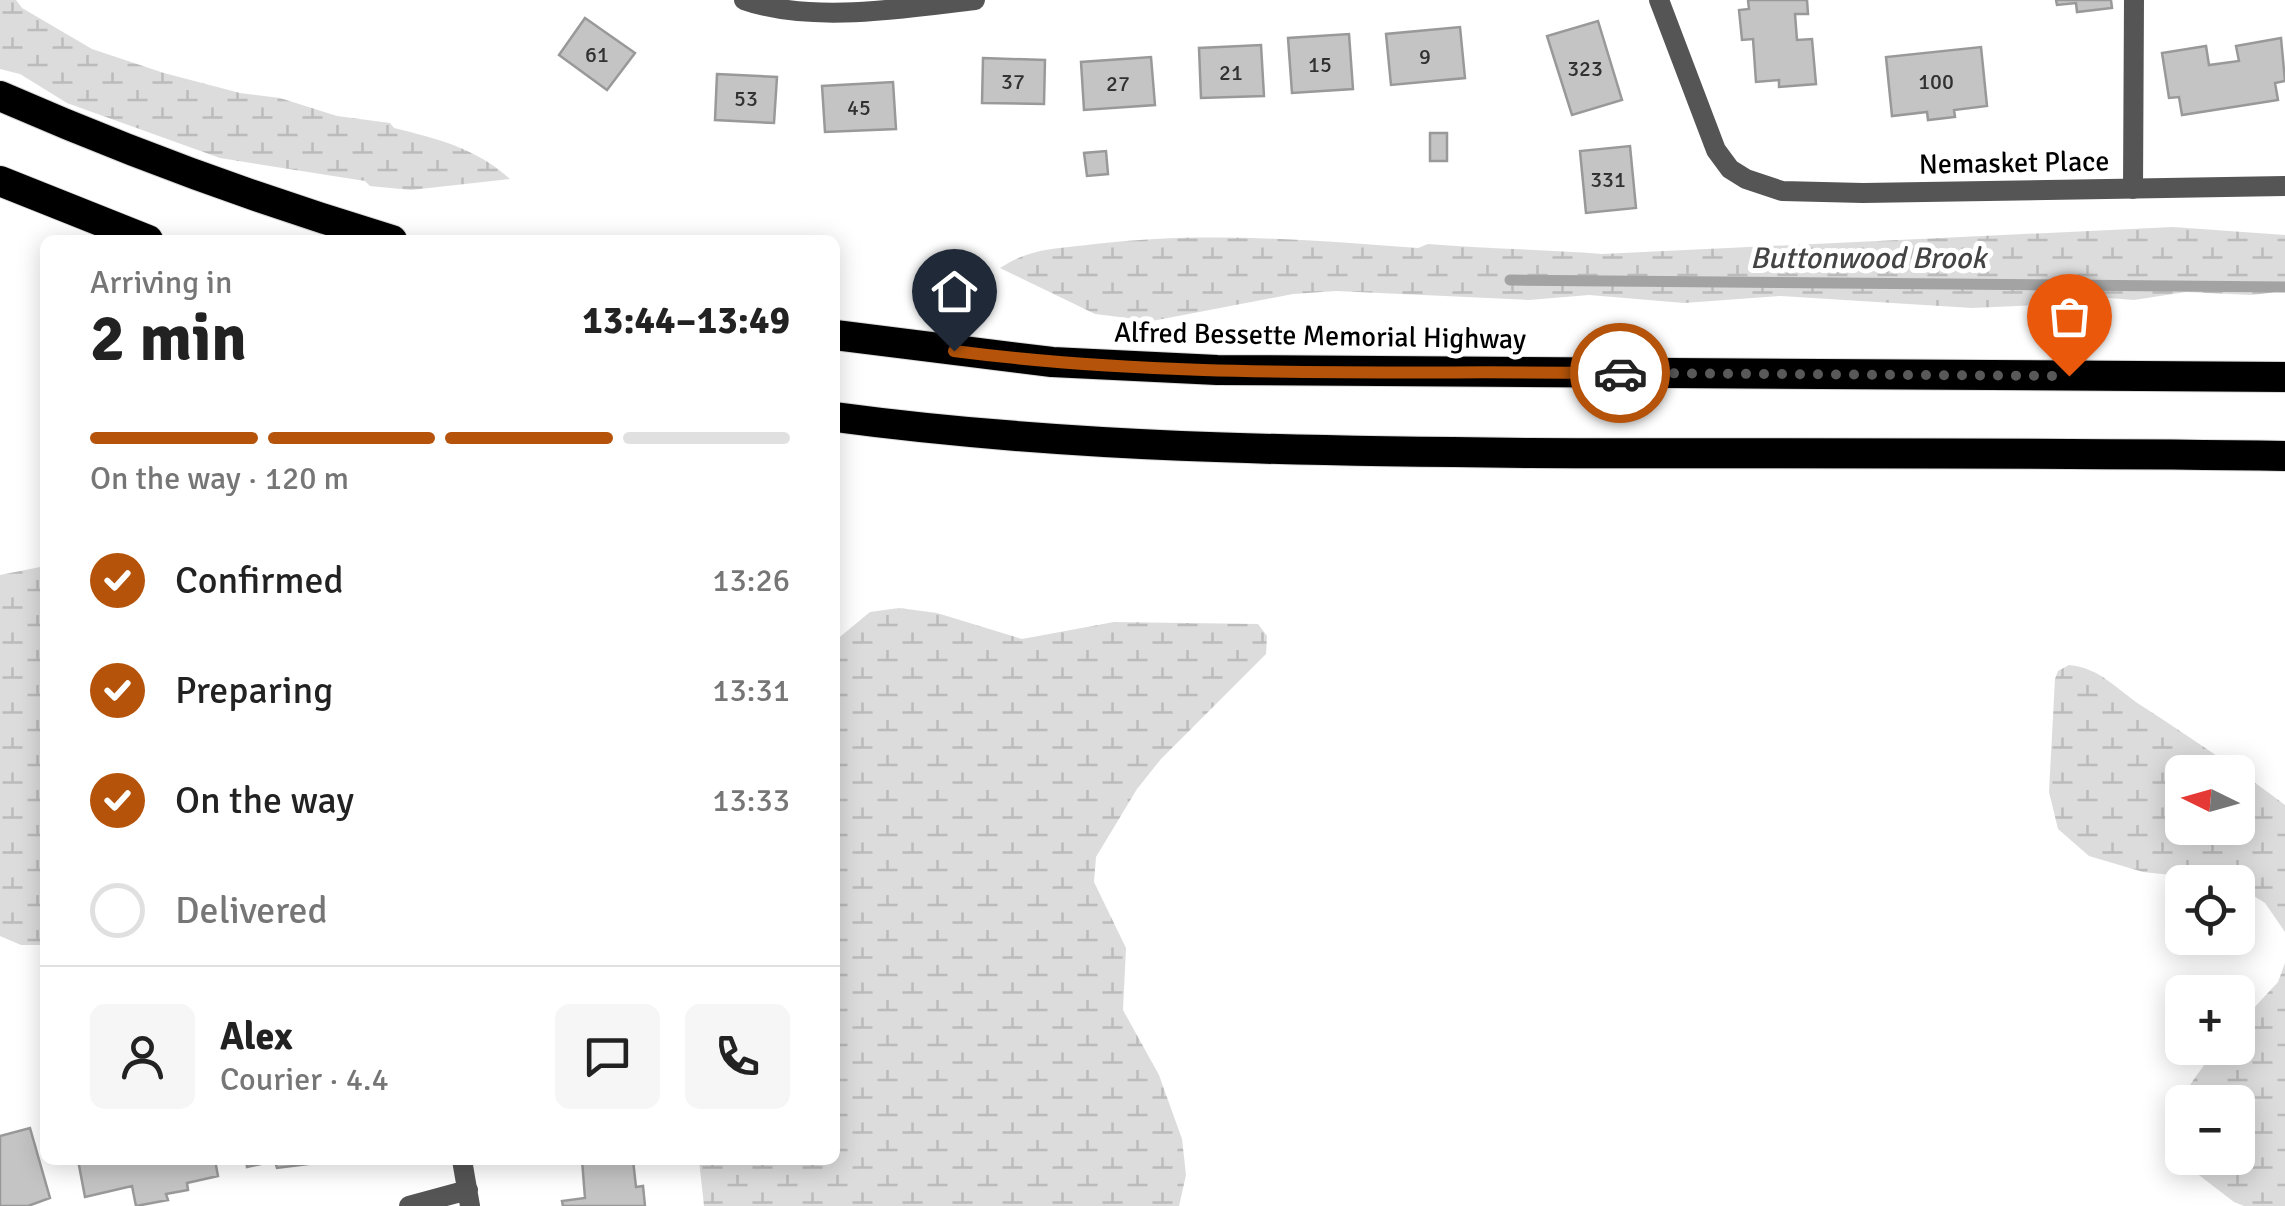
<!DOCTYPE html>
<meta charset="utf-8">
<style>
:root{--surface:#fff;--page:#f6f6f6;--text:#222;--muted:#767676;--line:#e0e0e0;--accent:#b45309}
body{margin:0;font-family:Signika,sans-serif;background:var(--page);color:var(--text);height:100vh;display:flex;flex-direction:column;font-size:38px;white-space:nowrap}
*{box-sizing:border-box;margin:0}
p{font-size:32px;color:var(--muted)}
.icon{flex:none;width:55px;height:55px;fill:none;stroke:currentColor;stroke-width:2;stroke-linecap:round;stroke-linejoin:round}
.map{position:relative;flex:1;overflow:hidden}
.drawer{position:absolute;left:40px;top:235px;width:800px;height:930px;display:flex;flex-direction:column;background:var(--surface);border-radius:15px;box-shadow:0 5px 25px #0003}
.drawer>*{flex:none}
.needle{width:65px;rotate:275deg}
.tools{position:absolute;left:2165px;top:755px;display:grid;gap:20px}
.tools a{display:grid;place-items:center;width:90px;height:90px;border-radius:15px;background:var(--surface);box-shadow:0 5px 25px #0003;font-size:50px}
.pin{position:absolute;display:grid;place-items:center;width:85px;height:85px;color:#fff;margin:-102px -42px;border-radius:50% 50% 50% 0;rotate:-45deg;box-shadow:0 0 10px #0007}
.pin .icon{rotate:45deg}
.courier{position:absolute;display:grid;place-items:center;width:100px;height:100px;margin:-50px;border:8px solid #b45309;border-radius:50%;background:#fff;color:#222;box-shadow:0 2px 12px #0007}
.overview em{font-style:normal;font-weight:700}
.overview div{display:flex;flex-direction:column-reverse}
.overview{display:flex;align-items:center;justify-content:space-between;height:170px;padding:0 50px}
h1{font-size:65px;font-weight:700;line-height:75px}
.bar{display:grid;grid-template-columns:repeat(4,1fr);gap:15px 10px;align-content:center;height:120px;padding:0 50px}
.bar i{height:12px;border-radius:8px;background:var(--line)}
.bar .selected{background:var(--accent)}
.bar p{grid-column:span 4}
.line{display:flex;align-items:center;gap:25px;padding:0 50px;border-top:2px solid var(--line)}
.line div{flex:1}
.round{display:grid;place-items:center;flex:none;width:105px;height:105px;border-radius:15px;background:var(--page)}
ol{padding:0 50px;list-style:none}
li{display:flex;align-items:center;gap:30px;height:110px}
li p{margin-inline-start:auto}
li .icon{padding:10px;border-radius:50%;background:var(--accent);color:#fff;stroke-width:4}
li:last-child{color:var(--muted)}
li i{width:55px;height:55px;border:5px solid var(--line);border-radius:50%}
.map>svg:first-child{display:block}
</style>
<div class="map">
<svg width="2285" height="1206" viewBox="0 0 2285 1206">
<defs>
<pattern id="wetland-marsh" width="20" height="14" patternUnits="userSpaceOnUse" patternTransform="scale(2.5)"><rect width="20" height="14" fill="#dcdcdc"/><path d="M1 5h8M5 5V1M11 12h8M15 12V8" fill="none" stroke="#bbb"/></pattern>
</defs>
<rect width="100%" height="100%" fill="#fff"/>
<path fill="url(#wetland-marsh)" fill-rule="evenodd" d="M0,0h16l6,8 70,41 72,24 76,20 40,5 57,18 53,7 4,5c44,11 82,20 116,51l-99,11 -41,-4 -5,-5 -145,-23 -153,-55 -47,-29 -20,-5z
M2173,227l112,8v56l-33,4 -66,-3 -52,8 -37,-3 -37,7 -88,4 -191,-12 -97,7 -95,-8 -60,5 -193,-9 -43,3 -141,27 -57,-7 -95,-46c32,-21 58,-19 95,-24 111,-13 212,-4 323,4l10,-4c58,5 116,5 174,10z
M45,566v379h-24l-21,-9v-361z
M899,608l38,5 85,26 92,-17 144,2 9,12 -1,18 -105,105 -24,30 -41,68 -2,25 32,66 -3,62 36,65 23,64 4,36 -7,31h-475l-5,-46h136v-519l35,-29z
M2069,665c32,3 48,25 73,41 49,32 97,64 143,99v127l-20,-29 -27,-17v-4l-95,-10 -54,-16 -31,-27 -9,-37 6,-113 3,-8zM2182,772h56v56h-56z
M2285,963v243h-41l-10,-4 -43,-33 -7,-11h54v-56h-56v53c-24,-39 13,-76 35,-107h21v-23l40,-43z"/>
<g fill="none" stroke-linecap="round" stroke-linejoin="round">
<path stroke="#a3a3a3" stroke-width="11" d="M1510,280l775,7"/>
</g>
<path fill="#c4c4c4" stroke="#999" stroke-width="2.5" d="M1748,0h59l1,14h-13l2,26 15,-1 4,45 -37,3v-7l-23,2 -3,-43 -11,1 -3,-30 10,-1z
M2056,0h55l1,8 -35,4 -1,-9 -19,2z
M585,18l50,35 -28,37 -48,-35z
M1598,21l24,79 -50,15 -25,-79z
M1460,27l5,51 -74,7 -5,-51z
M1349,34l4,55 -61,4 -4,-55z
M2281,38l4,43 -10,2 3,17 -96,15 -3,-18 -10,1 -7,-45 44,-7 3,19 30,-4 -3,-15z
M1261,45l3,51 -63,2 -2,-50z
M1981,47l6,59 -33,4 1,7 -27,3 -1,-8 -35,4 -6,-59z
M1151,57l4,48 -71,5 -3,-48z
M983,58l62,2 -1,44 -62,-1z
M717,74l60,3 -3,46 -59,-3z
M893,82l3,47 -71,3 -3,-46z
M1430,133h17v28h-17z
M1630,146l6,62 -50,5 -6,-62z
M1106,151l2,23 -21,2 -3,-23z
M30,1128l20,70 -22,8h-28v-70z
M78,1160h137l3,16 -31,7 1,7 -22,4 2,6 -32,6 -4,-20 -47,11z
M246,1160h87v1l-56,7 -2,-7 -28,6z
M582,1160h51l3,27 7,-1 2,20h-82l-1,-5 23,-3z"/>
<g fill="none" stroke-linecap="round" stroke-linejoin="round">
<defs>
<path id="motorway" d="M0,96c128,56 258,104 392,144
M0,181l148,59
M835,335l217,27 165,8 1068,7
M835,417c231,31 461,34 694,36 252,1 504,-1 756,3"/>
</defs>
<use href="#motorway" stroke="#dbdbdb" stroke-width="32"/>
<path stroke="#555" stroke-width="20" d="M2133,189l1,-189"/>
<path stroke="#555" stroke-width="20" d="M744,0c67,24 162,8 231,0
M1659,0l57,150 14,19 16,10 36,12 81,2 422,-7
M462,1160l8,46
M409,1206l59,-16"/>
<use href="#motorway" stroke="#000" stroke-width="30"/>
</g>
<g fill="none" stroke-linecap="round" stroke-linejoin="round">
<path stroke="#595959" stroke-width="10" stroke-dasharray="0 18" d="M1620,373l449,3"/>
<path stroke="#b45309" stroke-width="12" d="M954,351c221,29 444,19 666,22"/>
</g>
<g text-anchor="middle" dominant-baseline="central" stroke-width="10" stroke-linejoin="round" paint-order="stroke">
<g font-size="22" fill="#313131">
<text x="597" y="54">61</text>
<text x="1425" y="56">9</text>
<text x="1320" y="64">15</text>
<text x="1585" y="68">323</text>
<text x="1231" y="72">21</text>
<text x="1013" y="81">37</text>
<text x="1936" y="81">100</text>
<text x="1118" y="83">27</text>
<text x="746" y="98">53</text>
<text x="859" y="107">45</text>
<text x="1608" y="179">331</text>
</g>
<g font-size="28" fill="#000" stroke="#fff">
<text transform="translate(2014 163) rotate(-1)">Nemasket Place</text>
<text transform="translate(1320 336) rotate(1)">Alfred Bessette Memorial Highway</text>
</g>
<g font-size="30" font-style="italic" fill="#444" stroke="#fff">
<text x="1868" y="258">Buttonwood Brook</text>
</g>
</g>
</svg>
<div class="tools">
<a><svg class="needle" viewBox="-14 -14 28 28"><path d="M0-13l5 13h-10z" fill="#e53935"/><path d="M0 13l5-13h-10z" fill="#767676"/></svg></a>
<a><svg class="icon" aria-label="locate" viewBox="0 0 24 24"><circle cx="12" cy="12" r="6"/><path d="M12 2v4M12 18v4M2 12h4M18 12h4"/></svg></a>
<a>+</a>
<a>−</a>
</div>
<div class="pin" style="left:2069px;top:376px;background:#ea580c"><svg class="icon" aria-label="bag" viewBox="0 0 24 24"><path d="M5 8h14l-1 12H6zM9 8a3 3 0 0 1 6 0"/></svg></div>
<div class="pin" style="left:954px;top:351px;background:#1f2937"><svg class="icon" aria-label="home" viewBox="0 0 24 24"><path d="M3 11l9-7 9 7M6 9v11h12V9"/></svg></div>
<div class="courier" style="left:1620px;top:373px"><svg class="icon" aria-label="car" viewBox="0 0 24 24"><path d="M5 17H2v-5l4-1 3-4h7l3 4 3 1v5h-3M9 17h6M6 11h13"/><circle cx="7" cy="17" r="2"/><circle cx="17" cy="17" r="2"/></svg></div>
<section class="drawer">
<div class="overview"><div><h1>2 min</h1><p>Arriving in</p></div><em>13:44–13:49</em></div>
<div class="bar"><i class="selected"></i><i class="selected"></i><i class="selected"></i><i></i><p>On the way · 120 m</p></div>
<ol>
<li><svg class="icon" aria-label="check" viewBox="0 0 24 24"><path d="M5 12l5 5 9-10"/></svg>Confirmed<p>13:26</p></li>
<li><svg class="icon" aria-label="check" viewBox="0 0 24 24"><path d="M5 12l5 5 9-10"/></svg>Preparing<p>13:31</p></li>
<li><svg class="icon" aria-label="check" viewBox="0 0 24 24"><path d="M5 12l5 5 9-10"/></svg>On the way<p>13:33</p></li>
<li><i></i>Delivered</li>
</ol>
<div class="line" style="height:180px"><a class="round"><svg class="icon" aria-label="person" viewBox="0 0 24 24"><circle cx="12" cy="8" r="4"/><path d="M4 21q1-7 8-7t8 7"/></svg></a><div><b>Alex</b><p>Courier · 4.4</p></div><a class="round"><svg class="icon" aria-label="chat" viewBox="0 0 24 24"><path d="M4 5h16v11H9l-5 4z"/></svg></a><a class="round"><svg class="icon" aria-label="phone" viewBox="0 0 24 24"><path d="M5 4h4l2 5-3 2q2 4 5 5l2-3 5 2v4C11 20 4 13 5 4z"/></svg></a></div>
</section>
</div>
